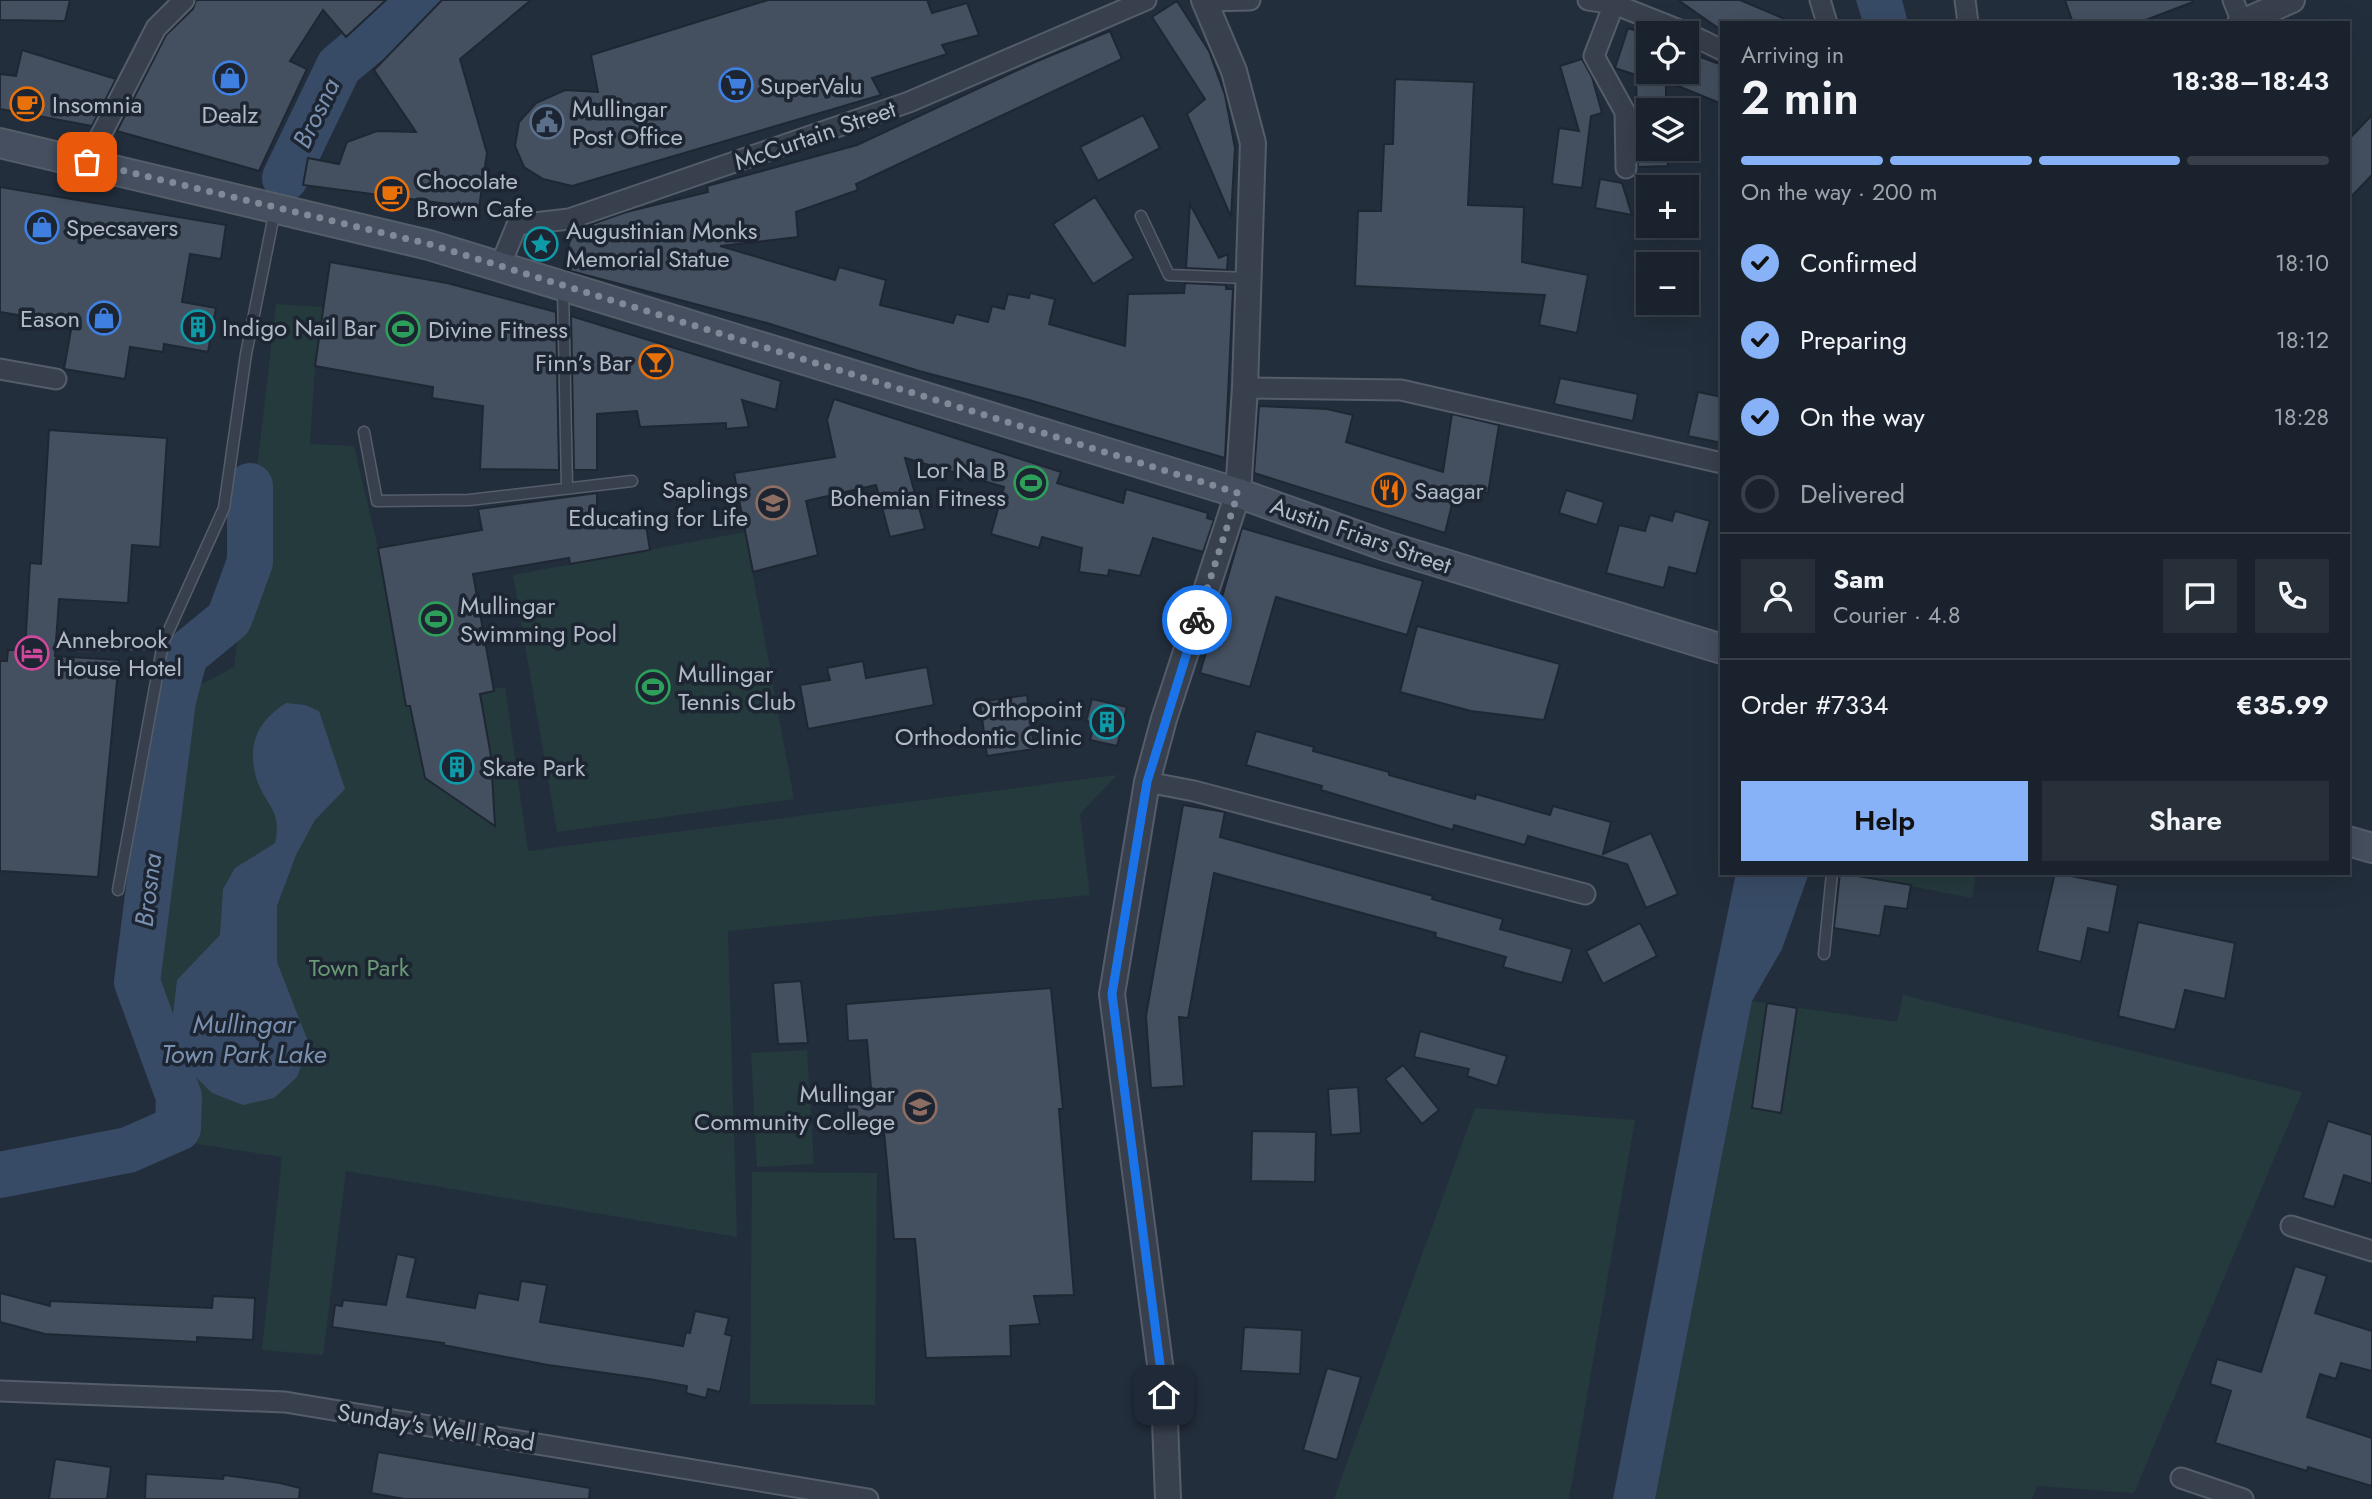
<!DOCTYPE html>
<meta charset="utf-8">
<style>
:root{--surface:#1a222d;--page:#272f39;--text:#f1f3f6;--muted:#9fa4aa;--line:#383f49;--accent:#88b2f7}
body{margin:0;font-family:Jost,sans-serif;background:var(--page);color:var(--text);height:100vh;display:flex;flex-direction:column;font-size:26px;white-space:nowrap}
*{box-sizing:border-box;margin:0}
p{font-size:23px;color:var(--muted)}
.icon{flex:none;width:38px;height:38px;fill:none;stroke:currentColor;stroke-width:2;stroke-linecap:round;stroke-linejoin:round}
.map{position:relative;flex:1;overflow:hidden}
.drawer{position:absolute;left:1720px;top:21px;width:630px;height:854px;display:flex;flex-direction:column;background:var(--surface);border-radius:0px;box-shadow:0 7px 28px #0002,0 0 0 2px var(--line)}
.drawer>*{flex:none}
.tools{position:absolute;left:1636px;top:21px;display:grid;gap:14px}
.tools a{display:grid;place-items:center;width:63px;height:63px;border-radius:0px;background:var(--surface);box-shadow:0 7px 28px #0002,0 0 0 2px var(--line);font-size:35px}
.pin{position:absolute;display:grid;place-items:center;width:60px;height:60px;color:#fff;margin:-30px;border-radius:14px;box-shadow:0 4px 10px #0006}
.courier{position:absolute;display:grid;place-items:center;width:70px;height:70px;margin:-35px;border:5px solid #1a73e8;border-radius:50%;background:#fff;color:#222;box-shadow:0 2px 9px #0007}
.summary em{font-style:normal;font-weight:600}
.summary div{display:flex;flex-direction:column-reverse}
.summary{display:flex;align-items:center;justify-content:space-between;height:119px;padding:0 21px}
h1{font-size:46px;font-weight:600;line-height:52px}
.bar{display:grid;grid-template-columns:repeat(4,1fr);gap:10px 7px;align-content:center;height:84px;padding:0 21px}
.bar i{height:9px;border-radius:5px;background:var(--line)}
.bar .active{background:var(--accent)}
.bar p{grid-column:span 4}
.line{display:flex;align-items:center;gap:18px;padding:0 21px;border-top:2px solid var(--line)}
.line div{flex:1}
.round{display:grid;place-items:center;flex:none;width:74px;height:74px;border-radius:0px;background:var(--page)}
ol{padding:0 21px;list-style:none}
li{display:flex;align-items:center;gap:21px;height:77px}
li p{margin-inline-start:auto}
li .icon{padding:7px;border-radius:50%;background:var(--accent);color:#111;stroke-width:4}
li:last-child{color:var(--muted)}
li i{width:38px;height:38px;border:4px solid var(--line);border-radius:50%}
.button{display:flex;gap:14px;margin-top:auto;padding:14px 21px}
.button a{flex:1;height:80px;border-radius:0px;background:var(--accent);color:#111;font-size:28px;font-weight:600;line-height:80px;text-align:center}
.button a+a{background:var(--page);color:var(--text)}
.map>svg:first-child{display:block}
</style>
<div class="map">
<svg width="2372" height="1499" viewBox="0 0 2372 1499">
<rect width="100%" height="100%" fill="#232e3c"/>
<path fill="#253a3d" d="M276,304l47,3 -8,59 -5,78 44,2 24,102 28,158 99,-19 23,164 589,-76 -37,39 10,81 -362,36 9,306 -391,-66 -23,184 -61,-5 20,-193 -98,-15v-51l-37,-120 32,-275 55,-29z
M745,532l49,267 -237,33 -44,-257z
M1869,873h107l-4,25 -103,-20z
M1903,995l399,97 -168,401 -97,-7 -5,13h-377l97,-498 145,21z
M807,1050l7,114 -57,3 -6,-114z
M1475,1108l160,12 -66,379h-235z
M752,1172l125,1 -2,232 -125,-1z"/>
<path fill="#384b66" d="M1856,0h46l6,23h-45z
M286,703l19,2 14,6 26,78 -30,31 -19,35 -19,51v56l32,82 -12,33 -23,21 -31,7 -31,-12 -22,-22 -17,-57 4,-34 43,-45 3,-46 12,-21 40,-25c8,-34 -11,-38 -19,-66 -9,-34 2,-56 30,-74z
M1736,873h73l-27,76 -30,52 -97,498h-42l86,-448z"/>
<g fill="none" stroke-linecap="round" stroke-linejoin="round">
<path stroke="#384b66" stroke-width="46" d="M285,178l54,-112 80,-66
M0,1175l128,-25 50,-22 1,-31 -42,-115 36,-282 12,-45 44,-36 21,-57v-76"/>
</g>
<path fill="#445060" stroke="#1e2733" stroke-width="2" d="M0,0h70l-5,21 -65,-1z
M196,0h190l-40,37 -23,-27 -33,51 17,8 -48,102 -142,-40 49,-96 27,-26z
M442,0h89l-71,59 27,94 -8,55 -176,-23 5,-27 31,6 8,-22 30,-11 39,1 -42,-62z
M768,0h159l5,13 35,-10 12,32 -37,10 5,9 -75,24 9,17 -309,91 -29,-7 -19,-12 -9,-21 4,-24 17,-19 29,-13 33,2 -7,-37z
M1678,0h62l54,23h-72l-1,7z
M2065,0h127l1,2 -55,21h-65z
M1177,1l32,50 16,44 10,53 -4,69 -44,-103 18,-15 -53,-82z
M1628,28l20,7v37h44l6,-16 24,9v39l-56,-23v29h-18v39h19l1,17 -30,1 -2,-92 -21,-7z
M1110,31l12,28 -266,125 2,6 -62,22 2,25 -78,9 115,34 4,-13 47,13 -6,25 73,18 3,-9 32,8 4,-16 12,3 4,-15 21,4 1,-5 25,6 -6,25 76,22 3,-52 56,-1 1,-10 41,2v4h7l-8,169 -196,-58 -110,-29 -152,-48 -204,-54 9,-38 54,-19 82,-20 -1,-6 150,-41 178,-83z
M22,50l94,29 -24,47 -92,-17v-35l16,2z
M1582,59l10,18 10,36 -11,3 -9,72 -30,-4 7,-56 20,3 -19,-65z
M1395,79l79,3 -6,123 56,2 -2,55 66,13 -11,58 -38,-8 6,-30 -190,-9 3,-75h23l3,-67h9z
M1143,115l17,33 -62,33 -18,-34z
M2372,115v60l-24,25v-60z
M1600,179l22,4 10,32 -37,-7z
M0,187l226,38 -5,34 -31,-5 -8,48 34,6 -8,44 -44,-8 -1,8 -33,-5 -5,32 -61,-10 8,-45 -72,-12z
M1095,197l39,61 -41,26 -40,-60z
M1190,204l29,54 9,-4 -1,16 -41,-2z
M330,262l117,21 109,29 3,158 -79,-1 3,-63 -51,-8 1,-11 -118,-21z
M571,316l210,65 -5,29 -34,-10 7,27 -23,2v-6l-86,4 -3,-16 -40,3v56h-23z
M1560,378l78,16 -5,27 -79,-17z
M1698,392l24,5v46l-34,-7z
M834,399l227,73 -4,11 66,20 3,-14 82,24 -1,5 7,2 -11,32 -50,-14 -13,38 -31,-6 -1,6 -29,-4 3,-24 -40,-11 -3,11 -48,-14 13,-47 -99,-29 20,71 -35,8 -14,-52 -70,16 12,54 -65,17 -19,-99 101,-16 -8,-37z
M1259,406l68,3 26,6 -7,27 97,30 9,-58 47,11 -11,68 -32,-5 -11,45 -191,-60z
M49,430l118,8 -7,109 -28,-2 -4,58 -69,-4 -4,57 64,4 -21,217 -98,-6v-210h7l1,-11h17l5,-87 11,1z
M1566,490l38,12 -7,23 -38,-12z
M597,493v20l48,6 5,31 -80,14 -1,-6 -96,16 21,117 -14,3 11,62 4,70 -70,-48 -15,-72h-4l-28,-158 104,-18 -4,-21z
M1675,511l35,10 -14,53 -27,-7 -5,21 -58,-15 13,-48 26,6 5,-16 22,6z
M1242,528l181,53 -16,54 -131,-38 -26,90 -50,-14z
M1417,626l143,38 -16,56 -73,-9 -71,-19z
M863,661l3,17 61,-11 7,38 -126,24 -8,-44 30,-5 -3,-12z
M1027,695l7,54 -47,7 -7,-54z
M1092,699l35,8 -10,39 -27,-6 5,-17 -9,-2z
M1256,731l58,16 -1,4 76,21v3l86,24 1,-5 74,21 3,-9 58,16 -8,32 48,-21 27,61 -32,14 -19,-44 -99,-28 -3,9 -71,-20 -1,5 -132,-40 1,-4 -76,-21z
M1183,805l42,7 -5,25 213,59 -1,3 71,20 -3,10 72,20 -10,34 -59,-16 3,-10 -71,-20 1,-4 -222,-60 -26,145 -9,-1 5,69 -33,2 -5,-72z
M1840,873l71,12 -4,24 -22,-3 -5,30 -46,-8z
M2055,873l63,12 -9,48 -21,-5 -7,34 -44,-11z
M2138,922l97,21 -10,56 -40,-9 -10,40 -57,-14z
M1640,923l17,33 -54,28 -17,-33z
M801,981l7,62 -30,1 -5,-61z
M1051,988l12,121h-4l15,186 -40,1 6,28 -30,2 1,30 -85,2 -11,-119h-21l-10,-108 -35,3 -2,-32 25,-1 -5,-61 -19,1 -2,-37z
M1767,1003l30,5 -16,105 -29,-5z
M1420,1031l87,25 -10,30 -30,-10 2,-7 -55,-12z
M1403,1065l36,45 -17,14 -37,-45z
M1358,1087l3,46 -30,2 -3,-46z
M2328,1121l44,14v49l-28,-9 -10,32 -31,-9z
M1252,1131l64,1 -1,50 -64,-1z
M397,1254l19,4 -9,39 68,11 3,-15 40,7 3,-19 26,4 -7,37 143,24 3,-14 4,1 5,-22 34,7 -4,16 7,2 -12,56 -12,-3 -2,9 -20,-5 1,-7 -38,-7 -101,-14 -105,-20 1,-2 -112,-16 3,-22 7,1 1,-6 43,5z
M2295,1266l32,10 -12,37 57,18v40l-31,-8 -5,16 -16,-5 -13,43 65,21v48l-64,-19 -1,4 -92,-28 16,-52 -21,-7 7,-25 44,13z
M0,1293l50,13v-5l162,7 1,-12 42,2 -2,42 -56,-3v5l-152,-8 -45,-12z
M1244,1327l58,3 -2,44 -59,-3z
M1327,1368l34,9 -24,83 -34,-10z
M378,1452l212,36 -1,11h-185l-33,-6z
M55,1459l56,8 -4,32h-58z
M146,1474l77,5 1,-4 56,8 20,5 -1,11h-154z"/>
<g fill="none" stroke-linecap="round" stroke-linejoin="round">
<defs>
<path id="service" d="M1141,216l28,59 78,3
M563,289l4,198
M364,432l13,69 92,-1 163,-19
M79,645l84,-2
M118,890l45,-247 61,-135 22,-154 29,-144
M1824,954l8,-81"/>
<path id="minor" d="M1588,0l26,4 73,29
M1820,0l7,23
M1965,0l3,23
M2233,0l9,22
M1205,1l45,-1
M1614,4l-20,52 31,56 1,56
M1687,33l35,17
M87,162l69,-134 28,-28
M500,266l17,-41 52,-6 340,-117 237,-102
M0,369l56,10
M1245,388l156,2 321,73
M1147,782l47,9 391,103
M2291,1226l81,25
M0,1391l285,11 583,97
M2181,1478l62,21"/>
<path id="tertiary" d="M2240,23l52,-23
M1168,1499l-4,-104 -52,-401 35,-212 17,-63 74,-226 7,-105 8,-245 -19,-72 -30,-71"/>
<path id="secondary" d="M0,143l429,102 809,248 148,53 336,103
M2348,841l24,7"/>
</defs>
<use href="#service" stroke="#555d6a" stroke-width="13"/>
<use href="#minor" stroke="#555d6a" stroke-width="23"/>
<use href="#tertiary" stroke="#555d6a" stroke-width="28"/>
<use href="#secondary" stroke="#555d6a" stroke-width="32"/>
<use href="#service" stroke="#37404c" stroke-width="10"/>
<use href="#minor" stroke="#37404c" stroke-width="19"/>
<use href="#tertiary" stroke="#37404c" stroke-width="24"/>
<use href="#secondary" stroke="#454f5f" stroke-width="28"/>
</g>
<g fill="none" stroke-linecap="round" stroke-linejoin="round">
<path stroke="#808997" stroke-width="7" stroke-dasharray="0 12.6" d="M87,162l342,82 809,249 -41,127"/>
<path stroke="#1a73e8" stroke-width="9" d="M1164,1395l-52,-401 35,-212 50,-162"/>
</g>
<defs>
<symbol id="shop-ring" viewBox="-11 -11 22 22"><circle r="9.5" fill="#1c2531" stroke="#3f7fe0" stroke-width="1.5"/><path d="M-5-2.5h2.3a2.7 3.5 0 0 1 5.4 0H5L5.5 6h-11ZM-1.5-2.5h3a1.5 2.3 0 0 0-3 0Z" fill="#3f7fe0"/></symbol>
<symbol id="supermarket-ring" viewBox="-11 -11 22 22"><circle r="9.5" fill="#1c2531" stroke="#3f7fe0" stroke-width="1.5"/><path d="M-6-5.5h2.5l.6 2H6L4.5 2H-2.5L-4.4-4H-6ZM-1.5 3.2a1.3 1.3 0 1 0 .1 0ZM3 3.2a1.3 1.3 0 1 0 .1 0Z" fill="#3f7fe0"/></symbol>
<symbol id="cafe-ring" viewBox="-11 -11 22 22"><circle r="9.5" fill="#1c2531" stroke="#e8710a" stroke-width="1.5"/><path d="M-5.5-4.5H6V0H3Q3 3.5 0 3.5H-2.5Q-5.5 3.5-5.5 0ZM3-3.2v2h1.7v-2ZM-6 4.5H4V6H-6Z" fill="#e8710a"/></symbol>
<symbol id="civic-ring" viewBox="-11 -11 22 22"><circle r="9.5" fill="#1c2531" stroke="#5c6f8a" stroke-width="1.5"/><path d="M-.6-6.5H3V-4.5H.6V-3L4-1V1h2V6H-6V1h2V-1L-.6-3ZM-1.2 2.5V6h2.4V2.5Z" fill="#5c6f8a"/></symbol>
<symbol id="sight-ring" viewBox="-11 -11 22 22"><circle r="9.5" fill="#1c2531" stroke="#0f9aa8" stroke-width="1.5"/><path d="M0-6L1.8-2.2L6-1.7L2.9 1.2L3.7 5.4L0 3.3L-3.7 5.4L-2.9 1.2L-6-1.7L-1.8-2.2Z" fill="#0f9aa8"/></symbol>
<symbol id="building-ring" viewBox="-11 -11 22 22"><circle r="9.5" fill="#1c2531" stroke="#0f9aa8" stroke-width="1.5"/><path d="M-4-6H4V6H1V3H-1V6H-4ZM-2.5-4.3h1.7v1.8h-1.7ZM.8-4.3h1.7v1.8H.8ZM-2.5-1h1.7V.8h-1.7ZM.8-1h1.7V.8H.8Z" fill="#0f9aa8"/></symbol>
<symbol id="stadium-ring" viewBox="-11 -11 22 22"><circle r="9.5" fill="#1c2531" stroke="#2e9e5b" stroke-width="1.5"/><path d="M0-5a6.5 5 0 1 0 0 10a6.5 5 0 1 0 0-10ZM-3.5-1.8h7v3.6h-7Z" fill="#2e9e5b"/></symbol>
<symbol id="bar-ring" viewBox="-11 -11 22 22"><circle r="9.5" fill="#1c2531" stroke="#e8710a" stroke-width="1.5"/><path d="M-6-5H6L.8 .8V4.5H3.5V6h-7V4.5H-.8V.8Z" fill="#e8710a"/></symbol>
<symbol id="restaurant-ring" viewBox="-11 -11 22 22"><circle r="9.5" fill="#1c2531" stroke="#e8710a" stroke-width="1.5"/><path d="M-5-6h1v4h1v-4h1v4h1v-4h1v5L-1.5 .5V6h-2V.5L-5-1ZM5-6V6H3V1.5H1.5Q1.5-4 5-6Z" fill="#e8710a"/></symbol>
<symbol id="school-ring" viewBox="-11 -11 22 22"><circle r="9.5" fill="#1c2531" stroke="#8d6e63" stroke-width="1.5"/><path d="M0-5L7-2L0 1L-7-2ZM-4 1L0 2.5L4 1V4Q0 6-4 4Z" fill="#8d6e63"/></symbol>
<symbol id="hotel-ring" viewBox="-11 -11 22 22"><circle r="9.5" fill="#1c2531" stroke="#d1479c" stroke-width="1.5"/><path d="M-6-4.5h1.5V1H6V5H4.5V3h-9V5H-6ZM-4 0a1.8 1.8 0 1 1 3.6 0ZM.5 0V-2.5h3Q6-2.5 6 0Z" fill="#d1479c"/></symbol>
</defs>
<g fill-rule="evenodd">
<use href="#shop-ring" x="211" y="59" width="38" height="38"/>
<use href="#supermarket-ring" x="717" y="66" width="38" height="38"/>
<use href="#cafe-ring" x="8" y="85" width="38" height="38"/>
<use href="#civic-ring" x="528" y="103" width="38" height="38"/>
<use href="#cafe-ring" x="373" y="175" width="38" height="38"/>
<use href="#shop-ring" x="23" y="208" width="38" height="38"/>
<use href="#sight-ring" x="522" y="225" width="38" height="38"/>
<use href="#shop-ring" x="85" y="299" width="38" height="38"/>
<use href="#building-ring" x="179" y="308" width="38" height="38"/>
<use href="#stadium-ring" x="384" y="310" width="38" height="38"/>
<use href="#bar-ring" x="637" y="343" width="38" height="38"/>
<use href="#stadium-ring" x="1012" y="464" width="38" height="38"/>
<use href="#restaurant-ring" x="1370" y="471" width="38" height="38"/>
<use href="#school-ring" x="754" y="484" width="38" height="38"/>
<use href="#stadium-ring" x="417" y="600" width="38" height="38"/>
<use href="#hotel-ring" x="13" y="634" width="38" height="38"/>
<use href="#stadium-ring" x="634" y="668" width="38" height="38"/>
<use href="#building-ring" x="1088" y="703" width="38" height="38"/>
<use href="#building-ring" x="438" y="748" width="38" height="38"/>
<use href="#school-ring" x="901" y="1088" width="38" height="38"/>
</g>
<g text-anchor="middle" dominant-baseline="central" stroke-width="7" stroke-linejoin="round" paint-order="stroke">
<g font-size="24" fill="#b2bac8" stroke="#1c2531" text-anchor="start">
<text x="760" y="85">SuperValu</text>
<text x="52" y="104">Insomnia</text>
<text x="572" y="108">Mullingar<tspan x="572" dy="28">Post Office</tspan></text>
<text x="230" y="114" text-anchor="middle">Dealz</text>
<text x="416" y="180">Chocolate<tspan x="416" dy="28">Brown Cafe</tspan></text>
<text x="66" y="227">Specsavers</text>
<text x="566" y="230">Augustinian Monks<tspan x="566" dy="28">Memorial Statue</tspan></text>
<text x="80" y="318" text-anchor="end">Eason</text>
<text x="222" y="327">Indigo Nail Bar</text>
<text x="428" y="329">Divine Fitness</text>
<text x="632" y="362" text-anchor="end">Finn’s Bar</text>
<text x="1006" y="469" text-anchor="end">Lor Na B<tspan x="1006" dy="28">Bohemian Fitness</tspan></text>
<text x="748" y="489" text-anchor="end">Saplings<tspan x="748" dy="28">Educating for Life</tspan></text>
<text x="1414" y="490">Saagar</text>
<text x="460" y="605">Mullingar<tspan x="460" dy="28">Swimming Pool</tspan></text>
<text x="56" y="639">Annebrook<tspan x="56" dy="28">House Hotel</tspan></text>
<text x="678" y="673">Mullingar<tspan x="678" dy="28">Tennis Club</tspan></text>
<text x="1082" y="708" text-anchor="end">Orthopoint<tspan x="1082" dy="28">Orthodontic Clinic</tspan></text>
<text x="482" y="767">Skate Park</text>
<text x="895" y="1093" text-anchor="end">Mullingar<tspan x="895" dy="28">Community College</tspan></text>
</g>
<g font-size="24" fill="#b2bac8" stroke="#1c2531">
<text transform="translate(815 135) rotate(-19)">McCurtain Street</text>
<text transform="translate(1361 535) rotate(19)">Austin Friars Street</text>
<text transform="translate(436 1427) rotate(9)">Sunday's Well Road</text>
</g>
<g font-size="24" fill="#6a9975" stroke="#1c2531">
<text x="359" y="967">Town Park</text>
</g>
<g font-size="26" font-style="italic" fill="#7a90b0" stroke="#1c2531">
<text transform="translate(316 113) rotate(-64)">Brosna</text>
<text transform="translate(148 890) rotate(-83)">Brosna</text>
<text x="244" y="1024">Mullingar<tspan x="244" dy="30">Town Park Lake</tspan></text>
</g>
</g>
</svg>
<div class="tools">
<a><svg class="icon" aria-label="locate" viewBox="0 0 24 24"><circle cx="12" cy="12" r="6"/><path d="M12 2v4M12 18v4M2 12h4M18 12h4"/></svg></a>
<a><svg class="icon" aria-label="layers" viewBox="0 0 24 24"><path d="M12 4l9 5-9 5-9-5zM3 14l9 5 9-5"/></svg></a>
<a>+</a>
<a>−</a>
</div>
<div class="pin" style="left:87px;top:162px;background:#ea580c"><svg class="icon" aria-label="bag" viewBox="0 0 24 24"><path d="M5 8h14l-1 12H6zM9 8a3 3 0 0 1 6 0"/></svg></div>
<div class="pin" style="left:1164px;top:1395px;background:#1f2937"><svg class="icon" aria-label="home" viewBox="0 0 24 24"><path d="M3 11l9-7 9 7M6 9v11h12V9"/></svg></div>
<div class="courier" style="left:1197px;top:620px"><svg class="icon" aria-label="bike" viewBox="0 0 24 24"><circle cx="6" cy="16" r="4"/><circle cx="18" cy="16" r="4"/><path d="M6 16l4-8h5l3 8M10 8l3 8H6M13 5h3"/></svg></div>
<section class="drawer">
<div class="summary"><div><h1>2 min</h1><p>Arriving in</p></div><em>18:38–18:43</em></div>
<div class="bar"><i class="active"></i><i class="active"></i><i class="active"></i><i></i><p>On the way · 200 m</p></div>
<ol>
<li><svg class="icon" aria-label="check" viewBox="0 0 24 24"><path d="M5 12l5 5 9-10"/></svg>Confirmed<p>18:10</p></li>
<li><svg class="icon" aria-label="check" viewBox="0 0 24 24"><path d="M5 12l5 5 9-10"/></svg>Preparing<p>18:12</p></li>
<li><svg class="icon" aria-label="check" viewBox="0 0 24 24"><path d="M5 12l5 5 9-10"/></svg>On the way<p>18:28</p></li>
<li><i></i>Delivered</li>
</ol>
<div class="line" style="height:126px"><a class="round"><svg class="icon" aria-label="person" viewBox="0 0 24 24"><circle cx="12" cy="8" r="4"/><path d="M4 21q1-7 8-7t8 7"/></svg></a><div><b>Sam</b><p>Courier · 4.8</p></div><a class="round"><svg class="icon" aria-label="chat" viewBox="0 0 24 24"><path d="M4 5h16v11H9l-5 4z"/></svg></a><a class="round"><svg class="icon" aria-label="phone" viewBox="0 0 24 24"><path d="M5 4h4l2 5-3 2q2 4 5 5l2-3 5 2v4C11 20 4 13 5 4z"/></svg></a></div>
<div class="line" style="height:91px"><div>Order #7334</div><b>€35.99</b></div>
<div class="button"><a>Help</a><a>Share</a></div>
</section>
</div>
